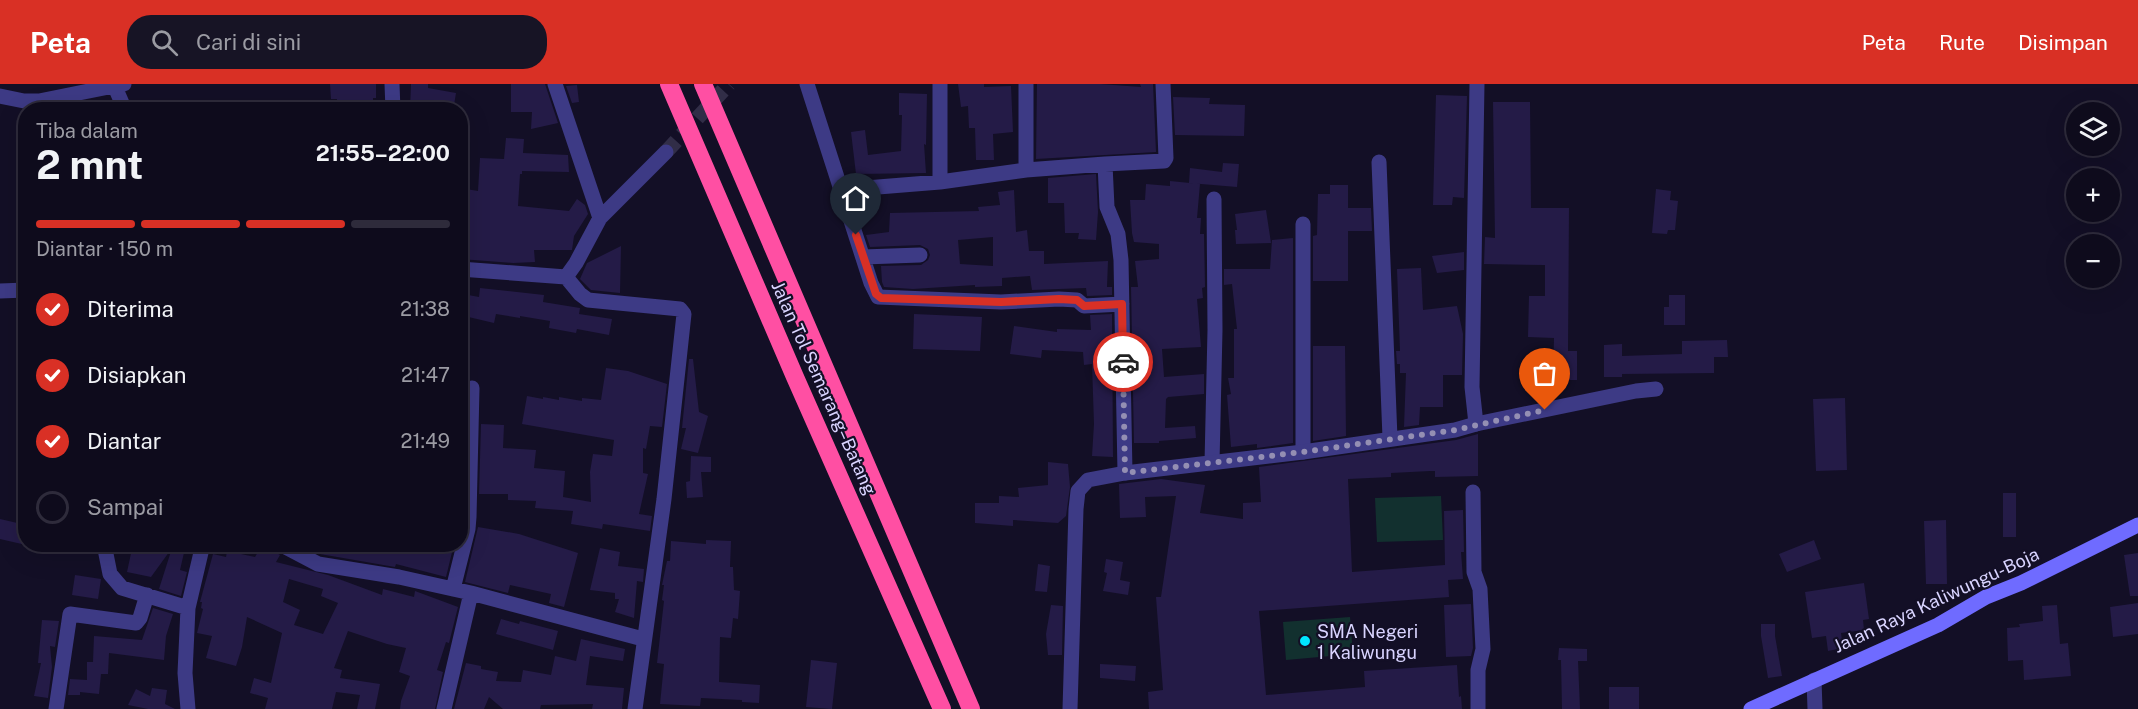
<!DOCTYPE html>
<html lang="id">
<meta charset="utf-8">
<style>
:root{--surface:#0e0b1c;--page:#171425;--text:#f1f3f6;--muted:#9b9ba3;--line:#2e2b3b;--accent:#d93025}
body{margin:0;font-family:"Public Sans",sans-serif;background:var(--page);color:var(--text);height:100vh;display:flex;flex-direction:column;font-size:22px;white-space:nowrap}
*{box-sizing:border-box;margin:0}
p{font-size:20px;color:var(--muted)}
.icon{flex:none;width:33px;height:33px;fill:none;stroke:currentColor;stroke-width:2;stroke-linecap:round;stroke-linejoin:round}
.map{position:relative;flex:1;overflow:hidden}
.drawer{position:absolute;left:18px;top:18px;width:450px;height:450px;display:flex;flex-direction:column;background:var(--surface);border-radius:24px;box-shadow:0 6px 24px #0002,0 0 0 2px var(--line)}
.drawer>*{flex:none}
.tools{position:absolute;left:2066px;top:18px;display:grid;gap:12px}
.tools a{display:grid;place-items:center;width:54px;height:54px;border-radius:50%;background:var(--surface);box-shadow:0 6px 24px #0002,0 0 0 2px var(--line);font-size:30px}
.pin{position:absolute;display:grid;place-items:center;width:51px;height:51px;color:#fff;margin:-62px -26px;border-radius:50% 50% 50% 0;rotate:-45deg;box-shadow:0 0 6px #0007}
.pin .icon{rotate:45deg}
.courier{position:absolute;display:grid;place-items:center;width:60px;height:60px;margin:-30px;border:4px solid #d93025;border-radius:50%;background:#fff;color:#222;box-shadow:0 2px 8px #0007}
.summary em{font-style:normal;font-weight:700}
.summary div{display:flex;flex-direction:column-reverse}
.summary{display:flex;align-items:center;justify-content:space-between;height:102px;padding:0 18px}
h1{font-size:39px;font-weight:700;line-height:45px}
.bar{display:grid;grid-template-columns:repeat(4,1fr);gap:9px 6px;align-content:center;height:72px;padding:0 18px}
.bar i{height:8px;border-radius:4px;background:var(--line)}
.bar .current{background:var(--accent)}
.bar p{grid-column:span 4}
ol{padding:0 18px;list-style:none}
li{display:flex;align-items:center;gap:18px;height:66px}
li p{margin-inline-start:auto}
li .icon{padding:6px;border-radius:50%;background:var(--accent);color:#fff;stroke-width:4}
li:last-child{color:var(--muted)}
li i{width:33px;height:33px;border:3px solid var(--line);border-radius:50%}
header{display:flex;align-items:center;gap:36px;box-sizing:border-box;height:84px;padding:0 30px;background:var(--accent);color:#fff}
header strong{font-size:28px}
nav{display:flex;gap:33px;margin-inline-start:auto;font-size:21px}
.search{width:420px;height:54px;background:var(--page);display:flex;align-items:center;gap:15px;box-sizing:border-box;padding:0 21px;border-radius:24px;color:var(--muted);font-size:22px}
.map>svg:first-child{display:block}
</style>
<header>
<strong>Peta</strong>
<div class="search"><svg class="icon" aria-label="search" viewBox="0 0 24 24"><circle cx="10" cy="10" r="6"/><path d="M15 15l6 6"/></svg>Cari di sini</div>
<nav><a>Peta</a><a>Rute</a><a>Disimpan</a></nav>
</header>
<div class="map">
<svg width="2138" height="625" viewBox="0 0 2138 625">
<rect width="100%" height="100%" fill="#130f26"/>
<path fill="#12302f" d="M1441,412l2,44 -66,2 -2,-44z
M1350,533l3,37 -67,6 -3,-38z"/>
<path fill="#241b47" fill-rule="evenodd" d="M330,0h46v14h-3v12h-36v-11h-6z
M411,0h17v4l28,5 -2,12 -27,-5 1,10h-18z
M511,0h34l13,39 -27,6 1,-17h-21z
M958,0h26v3l27,-1 2,46 -20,2 1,26h-18l-1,-32h-6l-1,-22 -7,1z
M1037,0h63l41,3 -1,-3h13l3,68 -120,7z
M577,1l2,17 -7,1 -6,-17z
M899,9l28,1 -1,51 -2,-1 2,29 -70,1 -5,-42 14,-2 3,25 33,-4 1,-36h-3z
M1436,11l31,1 -3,102 -11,-1 -1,8h-19z
M1173,13l37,1 -1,6 36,1 -1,31 -69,-1z
M1493,18h37l1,106h38l-1,143h9v29h-24l1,-42 -26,-1 1,-41h16v-31l-61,-1 1,-27 10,1z
M506,54l18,1 -1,14 45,2 1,17 -47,-1v3h-2l-2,32 51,5 8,-12 8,6 3,9 -14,22 -2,14h-38l1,12 -22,1 -53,-4v-71l18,3 2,-33 24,1z
M1223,79l16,1 -2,23 -48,-4 1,-15 32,4z
M1096,90l2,38 -2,28 -18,-1 1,-6h-14l-1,-30h-16v-25z
M1170,97l30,3 -3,34h4l-1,16h4l1,53 -3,1 1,10 -6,1 4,48 -39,2 2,28 40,-3v20l-36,3 -2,2 -1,29 30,-2 1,12 -37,3v2h-25l-3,-156h7l-3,-26 24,-2v-15l-25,-2 -2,-9 -2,-33h15l1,-16 24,2z
M1330,101h18v23h23l1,23h-24v50h-35v-45l4,-1 1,-41h12z
M1656,105l15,2 -1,9 8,1 -3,29h-7l-1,4 -15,-1z
M1014,106l2,42 11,-2 2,21h15v13l64,-3 -1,26h5v8l-25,1 -1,-8 -54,2 -2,-14 -28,2v8l-27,1v-2l-62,4 -29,-2 -2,-5 -1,-16 40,-1 7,-5 2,-5 -2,-6 -8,-4 -50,2 -4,-12 23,-3 1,-19 89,-2 -1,-4 22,-2 -2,-13zM993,153v29l-33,-2 -2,-24z
M1266,126l5,33 -35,1 -1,-14h2l-2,-16z
M1293,154v205l-36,5v-4l-26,3 -4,-52 4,-1 -3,-16h6v-49h3l-5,-45 -8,1v-16h46l2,-29z
M621,162l-1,47 -29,-3 -11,-11 7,-16z
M1464,168v18l-27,3 -5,-17z
M1421,184l2,42 34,-4 6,28 -1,41h-19v32h-23l-1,18 -15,2 2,-54h-6v-9h-3l-1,-13h4l-3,-82z
M480,204l64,7 -1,7 37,6 -1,6 33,5 -3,16 -32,-6 -1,4 -27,-5 1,-7 -30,-5v2l-24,-4 -2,9 -34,-8 3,-21 16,3z
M1669,211h16v30h-21v-18h5z
M914,230l68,3 -2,34 -67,-2z
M1112,230l1,143 -21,-1 2,-32 -2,-60 -8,1 -1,-13 -41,-2 -1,8 -31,-4 4,-28 43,6v-3l34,1 -1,-15z
M1727,256l1,17h-14v16l-92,1v3h-18v-32l18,-1v12l60,-2v-13z
M1313,262h32l1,90 -33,5z
M689,275h4l6,53 9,4 -10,37 -17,-4 5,-21h-4z
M606,284l22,3 39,13 -5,43 -12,-1 -4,23 -3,-1v25l5,1 -9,40 13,2 -2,15 -47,-7 -1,5 -31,-5 2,-13 -38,-3 1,-7 -28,-1v-6h-29l2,-70 23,1 -1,23 33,2 -2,18 31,3 -2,26 28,5 -1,-30 3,-18 19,2 2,-16 -92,-16 5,-28 16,3v-2l16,3v-3l23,4v-3l19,2z
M1845,314l2,72 -31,1 -3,-72z
M1478,350v42l-43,1v-6h-5l-39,2v4l-43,2 4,93 93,-7 -1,-54 19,-1 1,42h-3l2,27 -15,1 1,17 -190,14 7,84 99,-8 -1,-16 93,-6 2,32 2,-1 1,13h-313l-1,-17 15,-2 -7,-93h5l15,-101 -31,1 1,20 -26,1 -1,-34 42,-5 44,6 -5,28 43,6v-16l18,-1 -2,-35 197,-27z
M691,372l20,1v15h-10l2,25 -16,1 -1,-16 4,-1z
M1048,378l20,2 2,23 -4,29 -8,7 -45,-3v6l-38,-3v-20h24v-7l20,1 -1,-9 30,-3z
M2003,409h13v44h-13z
M0,435l26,6v20l-26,-6z
M1946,436l1,64h-21l-2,-63z
M478,443l41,7 59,19 -14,54 -15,-4 2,-9 -41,-9 -2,8 -43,-11z
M706,456l25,1 -1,26h3l1,23 6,1 -2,28 -5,-1 -2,20 -11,-1 -1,45 41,3 -1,18 -17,-1v-2l-41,-2 -1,8 -40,-2 4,-40 -7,-1 7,-62 -2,-1 2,-15h-2l5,-24h3l1,-20 35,3z
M1814,456l7,19 -34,13 -8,-18z
M133,460h53l-6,26 7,2 -6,24 -22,-7 13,-41 -21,29 -24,-5z
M307,460h67l43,8 1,-8h36l-8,33 -50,-13 -1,3 -75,-13 -14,-7z
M261,463h5l14,8 -4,7 52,13 54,20 1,-6 31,8 1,-6 43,16 -9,36 -3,-1 -9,28 6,2 -8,37h-35l1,-8 9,-25 -11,-4 7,-24 -19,-4 -39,-13 -14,37 8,2 -2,8 40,6 -5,25h-18l3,-14 -24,-3 -4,17h-67l3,-11 -18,-5 4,-15 17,5 11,-50 -35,-16 -5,30 -6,19 -30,-8 6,-22 -15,-3 6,-24 -2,-1 1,-6h-2l13,-48 13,3 1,-6 28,6zM289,495l34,10 -2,7 17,7 -15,31 -29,-9 6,-15 -17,-8z
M600,464l20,4 -2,14 26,3 -1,13 -6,-1 -3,37 -19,-6 4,-13h-4v-6l-25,-3z
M2138,469v43h-8l-6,-41z
M1106,475l17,3 -3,18 10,2 -2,13 -25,-4 4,-18 -3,-1z
M1038,480l12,2 -3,26 -12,-1z
M75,491l26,4 -3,20 -26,-4z
M1864,499l5,36 -6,1 1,10 -23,3 2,15 -15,3 -2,-15 -14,2 -7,-46z
M2138,519v31l-25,3 -3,-30z
M1471,520l2,44 -2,8 -25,1 -2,-52z
M1051,521l12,1 -1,49h-14l-2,-21z
M2057,521l3,39 8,-1 3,33 -47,4 -1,-20 -15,1 -1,-33 13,-1 -1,-3 24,-3 -1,-15z
M153,524l20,6 -7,22 -2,24 -55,-7 -1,21h-7l-2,20 -19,-2v3h-12l2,-16 17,1v-18h6l1,-26 48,4z
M501,535l18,5 1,-3 38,10 -5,19 -57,-16z
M42,536l17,1 -4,26 -5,-1 2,21 -4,31 -14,-2 7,-33h-3z
M1761,540h14v12l7,40 -14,2 -7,-42z
M581,555l44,10 -2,12 -33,-5 -4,29 38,3 -2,21h-30l1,-5 -52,1 -1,4h-37l-14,-12 -5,12h-30l12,-46 15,3v3l17,3 -2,9 25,1 2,-12 28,5 4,-19 21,5z
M1559,564l28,1v12h-9l2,48h-18l-1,-49h-3z
M811,576l26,3 -5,46 -26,-2z
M1100,580l36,2 -1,15 -35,-3z
M1609,603h30v22h-30z
M152,604l15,2 -2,14 10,5h-27l-20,-4 8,-16 14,7z"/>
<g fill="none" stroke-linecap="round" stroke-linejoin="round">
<path stroke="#312d47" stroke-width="15" stroke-dasharray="15 8" stroke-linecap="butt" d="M666,68l63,-68"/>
<path stroke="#3d3a85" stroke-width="15" d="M392,0l1,26
M555,0l45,134
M807,0l64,199 7,14 123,5 58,-3 18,1 7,6 38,-2
M940,0v98l86,-12 79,-6 2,43 11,27 3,26 4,213
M1026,0v86
M115,3l10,23
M0,12l24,5h15l85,-17
M1379,78l11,276
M1105,80l59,-3 2,-3 -3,-74
M841,106l99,-8
M863,173l57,-2
M460,185l106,8 10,-14 24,-45 66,-66
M566,193l14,17 8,6 92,9 4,5 -20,185 -29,210
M0,207l26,-1
M1476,340l160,-33 20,-2
M1303,368v-228
M1212,379l3,-133 -1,-131
M1473,408l1,80 6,17 3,60 -5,21v39
M104,460l6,30 12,14 66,20
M280,460l38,20 81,13 72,16 172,46
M453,505l15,-60 1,-12 3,-129
M1814,596l1,29
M56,625l14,-95 66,9 4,-5 7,-23
M188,625l-3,-36 3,-65 15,-64
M444,625l27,-116"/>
<path stroke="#3d3a85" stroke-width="15" d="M1070,625l6,-200 2,-18 10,-11 37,-7 178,-21 152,-22 21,-6 -4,-37 5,-303"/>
<path stroke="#6f6bff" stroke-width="15" d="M1751,625l187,-84 48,-28 35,-14 117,-58"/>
<path stroke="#ff4fa3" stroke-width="18" d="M669,0l126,293 147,332
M703,0l268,625"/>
</g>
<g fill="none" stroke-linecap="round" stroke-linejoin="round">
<path stroke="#948fb3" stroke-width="6" stroke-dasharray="0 10.8" d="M1123,278l2,111 178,-21 152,-22 90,-20"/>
<path stroke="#d93025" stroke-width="8" d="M856,151l20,59 5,4 120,4 58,-3 18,1 7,6 38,-2 1,58"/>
</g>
<circle fill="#00e5ff" stroke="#130f26" stroke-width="2" cx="1305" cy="557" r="6"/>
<g text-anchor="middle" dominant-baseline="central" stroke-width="4.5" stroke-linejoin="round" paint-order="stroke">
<g font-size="18" fill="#d9d4ff" stroke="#130f26">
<text transform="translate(824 304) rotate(66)">Jalan Tol Semarang–Batang</text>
<text transform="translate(1936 516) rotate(-25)">Jalan Raya Kaliwungu-Boja</text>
</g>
<g font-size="18" fill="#d9d4ff" stroke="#130f26" text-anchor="start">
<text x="1317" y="547">SMA Negeri<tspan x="1317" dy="21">1 Kaliwungu</tspan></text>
</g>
</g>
</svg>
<div class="tools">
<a><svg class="icon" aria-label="layers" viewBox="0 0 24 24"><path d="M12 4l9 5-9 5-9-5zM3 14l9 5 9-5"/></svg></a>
<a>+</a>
<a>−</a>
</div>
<div class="pin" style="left:1545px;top:326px;background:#ea580c"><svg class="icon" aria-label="bag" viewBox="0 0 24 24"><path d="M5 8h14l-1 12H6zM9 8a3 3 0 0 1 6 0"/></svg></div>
<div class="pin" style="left:856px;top:151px;background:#1f2937"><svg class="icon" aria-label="home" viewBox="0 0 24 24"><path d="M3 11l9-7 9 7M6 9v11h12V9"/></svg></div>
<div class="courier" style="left:1123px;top:278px"><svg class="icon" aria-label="car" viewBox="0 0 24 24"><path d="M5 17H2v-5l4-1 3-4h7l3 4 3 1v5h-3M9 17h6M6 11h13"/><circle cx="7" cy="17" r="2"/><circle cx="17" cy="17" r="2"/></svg></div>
<section class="drawer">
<div class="summary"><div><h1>2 mnt</h1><p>Tiba dalam</p></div><em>21:55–22:00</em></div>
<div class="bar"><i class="current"></i><i class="current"></i><i class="current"></i><i></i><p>Diantar · 150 m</p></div>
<ol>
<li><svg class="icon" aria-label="check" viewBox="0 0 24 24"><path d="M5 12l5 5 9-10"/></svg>Diterima<p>21:38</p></li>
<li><svg class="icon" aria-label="check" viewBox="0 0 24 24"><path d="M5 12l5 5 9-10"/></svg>Disiapkan<p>21:47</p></li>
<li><svg class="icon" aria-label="check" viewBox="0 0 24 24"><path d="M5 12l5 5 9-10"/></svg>Diantar<p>21:49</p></li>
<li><i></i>Sampai</li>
</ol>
</section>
</div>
